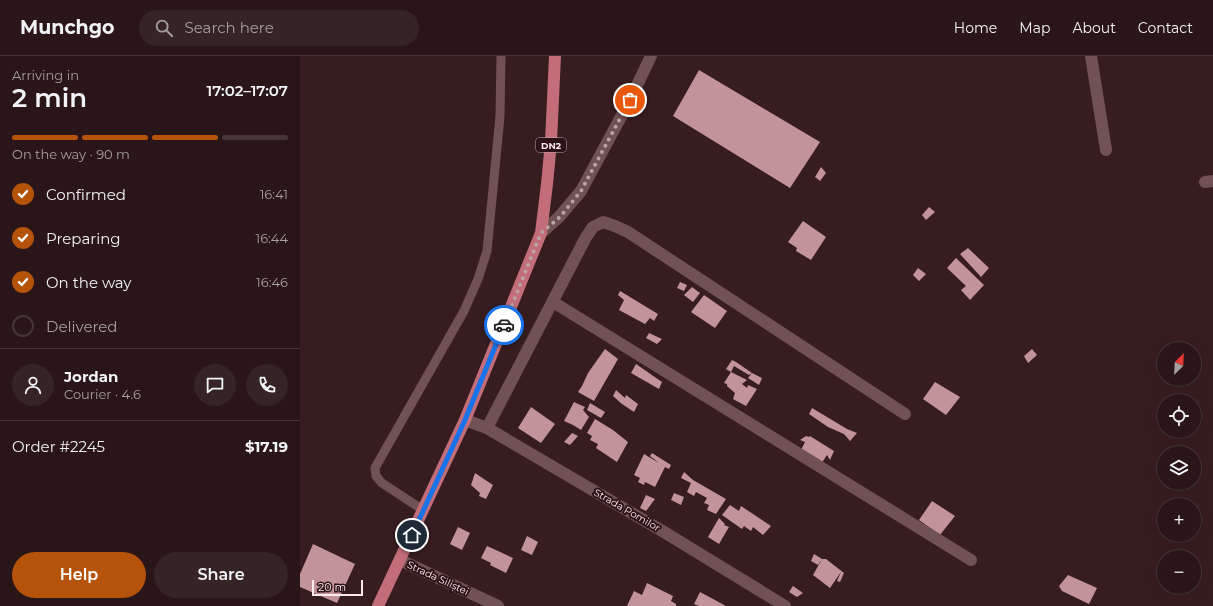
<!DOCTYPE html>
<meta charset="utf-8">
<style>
:root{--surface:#2a1618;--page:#362325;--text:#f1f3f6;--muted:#a59fa2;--line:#463537;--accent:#b45309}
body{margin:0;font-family:Montserrat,sans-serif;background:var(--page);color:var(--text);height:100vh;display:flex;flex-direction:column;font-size:15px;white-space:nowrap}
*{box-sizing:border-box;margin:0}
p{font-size:13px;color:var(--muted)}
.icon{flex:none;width:22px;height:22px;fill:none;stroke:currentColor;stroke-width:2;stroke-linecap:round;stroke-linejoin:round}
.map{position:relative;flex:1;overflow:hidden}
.details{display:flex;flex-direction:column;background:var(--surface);width:300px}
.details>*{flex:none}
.needle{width:26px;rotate:24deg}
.tools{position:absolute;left:857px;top:286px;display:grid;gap:8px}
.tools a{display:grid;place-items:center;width:44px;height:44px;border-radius:50%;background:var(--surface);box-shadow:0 4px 16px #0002,0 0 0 1px var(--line);font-size:20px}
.scale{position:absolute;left:12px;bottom:10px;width:51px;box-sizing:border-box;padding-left:4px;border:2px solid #feebec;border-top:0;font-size:11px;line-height:14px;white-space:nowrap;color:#feebec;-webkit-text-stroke:3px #2d1317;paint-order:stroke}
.pin{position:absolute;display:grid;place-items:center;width:34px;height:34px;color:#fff;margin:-17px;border:2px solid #fff;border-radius:50%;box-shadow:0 1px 4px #0007}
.courier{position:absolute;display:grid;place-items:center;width:40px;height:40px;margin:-20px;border:3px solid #1a73e8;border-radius:50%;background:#fff;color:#222;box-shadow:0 1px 5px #0007}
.headline em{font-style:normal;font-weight:600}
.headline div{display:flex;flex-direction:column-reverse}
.headline{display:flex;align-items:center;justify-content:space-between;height:68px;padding:0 12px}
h1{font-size:26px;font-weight:600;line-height:30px}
.bar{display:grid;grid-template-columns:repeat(4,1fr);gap:6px 4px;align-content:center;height:48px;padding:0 12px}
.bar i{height:5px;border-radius:3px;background:var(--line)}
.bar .active{background:var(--accent)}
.bar p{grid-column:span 4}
.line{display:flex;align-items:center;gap:10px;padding:0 12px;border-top:1px solid var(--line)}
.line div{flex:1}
.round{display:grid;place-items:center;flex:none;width:42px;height:42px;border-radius:21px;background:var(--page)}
ol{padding:0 12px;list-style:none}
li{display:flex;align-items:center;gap:12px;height:44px}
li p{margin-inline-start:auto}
li .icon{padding:4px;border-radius:50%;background:var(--accent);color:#fff;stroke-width:4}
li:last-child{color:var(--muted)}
li i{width:22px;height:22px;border:2px solid var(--line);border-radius:50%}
.cta{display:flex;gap:8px;margin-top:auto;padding:8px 12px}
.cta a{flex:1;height:46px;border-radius:24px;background:var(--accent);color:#fff;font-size:16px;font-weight:600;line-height:46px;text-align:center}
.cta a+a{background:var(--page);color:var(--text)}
header{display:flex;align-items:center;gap:24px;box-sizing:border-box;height:56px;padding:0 20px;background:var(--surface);border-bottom:1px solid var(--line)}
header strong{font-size:19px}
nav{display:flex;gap:22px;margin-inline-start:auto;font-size:14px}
.search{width:280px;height:36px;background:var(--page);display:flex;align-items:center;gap:10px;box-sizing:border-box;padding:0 14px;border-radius:22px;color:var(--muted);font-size:15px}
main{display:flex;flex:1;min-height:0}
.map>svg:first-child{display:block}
</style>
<header>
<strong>Munchgo</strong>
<div class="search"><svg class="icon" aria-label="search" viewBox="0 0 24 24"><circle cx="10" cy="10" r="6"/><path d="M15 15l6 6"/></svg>Search here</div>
<nav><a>Home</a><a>Map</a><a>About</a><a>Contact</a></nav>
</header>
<main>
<section class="details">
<div class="headline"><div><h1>2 min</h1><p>Arriving in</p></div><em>17:02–17:07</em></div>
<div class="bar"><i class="active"></i><i class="active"></i><i class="active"></i><i></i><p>On the way · 90 m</p></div>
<ol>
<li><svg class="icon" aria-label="check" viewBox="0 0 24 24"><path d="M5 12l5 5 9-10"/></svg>Confirmed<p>16:41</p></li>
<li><svg class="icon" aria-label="check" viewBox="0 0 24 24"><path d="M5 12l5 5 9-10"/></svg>Preparing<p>16:44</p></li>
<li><svg class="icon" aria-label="check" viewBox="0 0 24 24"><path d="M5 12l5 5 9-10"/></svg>On the way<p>16:46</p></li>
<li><i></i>Delivered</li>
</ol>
<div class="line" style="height:72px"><a class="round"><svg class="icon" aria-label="person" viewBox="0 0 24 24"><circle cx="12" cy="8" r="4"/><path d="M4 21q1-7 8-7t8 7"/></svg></a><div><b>Jordan</b><p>Courier · 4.6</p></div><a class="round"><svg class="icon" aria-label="chat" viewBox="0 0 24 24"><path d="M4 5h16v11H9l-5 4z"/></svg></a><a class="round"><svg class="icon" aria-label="phone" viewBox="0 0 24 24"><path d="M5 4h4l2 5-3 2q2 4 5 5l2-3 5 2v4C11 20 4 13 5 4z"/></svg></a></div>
<div class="line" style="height:52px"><div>Order #2245</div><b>$17.19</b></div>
<div class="cta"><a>Help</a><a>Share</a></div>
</section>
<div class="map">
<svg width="913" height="550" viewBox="0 0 913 550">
<rect width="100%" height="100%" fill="#381d20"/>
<path fill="#c29398" d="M399,14l121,72 -30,46 -117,-72z
M521,111l5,6 -6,8 -5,-4z
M629,151l6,5 -9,8 -4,-5z
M503,165l23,16 -15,23 -15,-9 1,-3 -9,-6z
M668,192l21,20 -8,9 -21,-23z
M656,202l28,27 -14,15 -9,-10 5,-4 -19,-18z
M618,212l8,6 -7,7 -6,-6z
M380,226l7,3 -3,6 -7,-3z
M392,231l8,6 -7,9 -9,-7z
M320,235l38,23 -4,7 -4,-3 -5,6 -26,-14 5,-10 -6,-5z
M404,239l23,16 -12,17 -24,-16z
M349,277l13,6 -5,5 -11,-6z
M305,293l13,10 -24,42 -16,-9 4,-6 6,-13z
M732,293l5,6 -9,8 -4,-7z
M432,304l4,2 16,11 -3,2 -15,-9 -3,6 -5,-3z
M336,308l26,18 -3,7 -28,-16z
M431,316l16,8 -5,4 5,4 1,-3 9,4 -11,17 -13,-7 2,-6 -8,-7v-2l-3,-1z
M452,317l10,5 -3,7 -11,-7z
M635,326l25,15 -14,18 -23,-16z
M316,334l9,8 1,-3 12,9 -4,8 -12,-8 -9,-8z
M274,346l11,5 -2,3 6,7 -8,13 -8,-5 -9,-4z
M290,347l15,9 -4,6 -14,-8z
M231,351l24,17 -14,19 -23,-15z
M512,352l35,21 10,4 -7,8 -6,-7 -16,-7 -19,-13z
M295,363l18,11 15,12 -11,20 -21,-14 2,-4 -8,-4 2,-4 -5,-3z
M272,377l6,3 -8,9 -6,-3z
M506,380l3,1 1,-1 24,15 -4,9 -3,-5 -6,9 -20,-14 4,-8 -5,-2z
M352,397l19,12 -2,4 -4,-2 -10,20 -10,-5 -1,3 -6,-3 2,-4 -6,-3 10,-21 15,9 -9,-7z
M384,416l9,8 33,19 -10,15 -9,-4 2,-5 -5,-2 3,-5 -11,-6 -2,4 -7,-4 4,-9 -10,-5z
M175,417l18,12 -7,14 -7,-3 1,-3 -9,-8z
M374,437l10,4 -3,8 -10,-5z
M346,439l9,4 -9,12 -6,-3z
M632,445l23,15 -15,19 -21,-15z
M430,449l9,6 2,-5 30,20 -8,9 -10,-8 -2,4 -7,-5 -2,3 -20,-14z
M419,462l6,6 -1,1 5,2 -10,17 -11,-7z
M158,471l12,6 -8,17 -12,-6z
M227,480l11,6 -6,13 -11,-5z
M13,488l42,20 -18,39 -37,-16v-13z
M187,490l26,12 -7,15 -16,-8 1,-2 -10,-5z
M514,498l8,5 -4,6 -7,-4z
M522,503h4l18,14 -4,9 -3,-1 4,-9 -11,16 -17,-13z
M768,519l29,13 -8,16 -27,-13 -3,-5z
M347,527l26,13 -2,5 5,3v2h-49l7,-15 8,4z
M493,530l10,7 -6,4 -8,-5z
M400,536l26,14h-27l-5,-2z"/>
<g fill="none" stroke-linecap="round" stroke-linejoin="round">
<path stroke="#705154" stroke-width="9" d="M123,454l-41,-27 -6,-7 -1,-8 89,-157 14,-32 9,-28 13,-135 1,-60"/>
<path stroke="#705154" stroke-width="12" d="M791,0l15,94
M905,126l8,-1
M253,246l418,258
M165,364l22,8 177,104 121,74
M187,372l99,-191 7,-10 10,-5 12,4 13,6 277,182
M100,504l98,46"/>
<path stroke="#705154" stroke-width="12" d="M241,177l18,-16 22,-26 49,-91 21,-44"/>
<path stroke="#c26d79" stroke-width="12" d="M78,550l87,-186 76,-187 6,-49 4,-42 4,-86"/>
</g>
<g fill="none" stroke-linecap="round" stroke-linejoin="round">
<path stroke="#b9a3a5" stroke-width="4" stroke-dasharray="0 7.2" d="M204,269l37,-92 19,-16 21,-26 49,-91"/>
<path stroke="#1a73e8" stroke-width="5" d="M112,479l53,-115 39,-95"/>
</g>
<g text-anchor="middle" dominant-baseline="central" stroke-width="4" stroke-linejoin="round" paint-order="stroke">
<rect fill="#2d1317" stroke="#bfaaac" stroke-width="1" x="236" y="82" width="30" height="14" rx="3"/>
<g font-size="9" font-weight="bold" fill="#feebec">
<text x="251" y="89">DN2</text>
</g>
<g font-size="10" fill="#feebec" stroke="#2d1317">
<text transform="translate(327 454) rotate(30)">Strada Pomilor</text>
<text transform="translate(138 522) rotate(25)">Strada Siliștei</text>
</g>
</g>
</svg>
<div class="tools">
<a><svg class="needle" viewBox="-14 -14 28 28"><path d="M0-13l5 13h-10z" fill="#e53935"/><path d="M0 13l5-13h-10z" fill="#a59fa2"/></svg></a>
<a><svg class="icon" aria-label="locate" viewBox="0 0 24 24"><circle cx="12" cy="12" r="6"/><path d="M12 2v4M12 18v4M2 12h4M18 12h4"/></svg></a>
<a><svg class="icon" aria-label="layers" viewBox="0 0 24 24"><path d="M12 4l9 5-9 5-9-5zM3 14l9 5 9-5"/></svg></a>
<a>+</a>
<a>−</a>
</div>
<div class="scale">20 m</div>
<div class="pin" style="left:330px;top:44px;background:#ea580c"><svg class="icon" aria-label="bag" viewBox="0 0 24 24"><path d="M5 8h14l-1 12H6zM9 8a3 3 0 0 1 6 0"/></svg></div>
<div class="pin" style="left:112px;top:479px;background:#1f2937"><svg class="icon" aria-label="home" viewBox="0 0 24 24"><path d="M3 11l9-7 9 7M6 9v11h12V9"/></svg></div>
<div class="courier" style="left:204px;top:269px"><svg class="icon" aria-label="car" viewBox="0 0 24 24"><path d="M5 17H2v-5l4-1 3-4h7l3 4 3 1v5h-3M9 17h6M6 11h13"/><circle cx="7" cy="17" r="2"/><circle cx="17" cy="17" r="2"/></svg></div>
</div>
</main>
